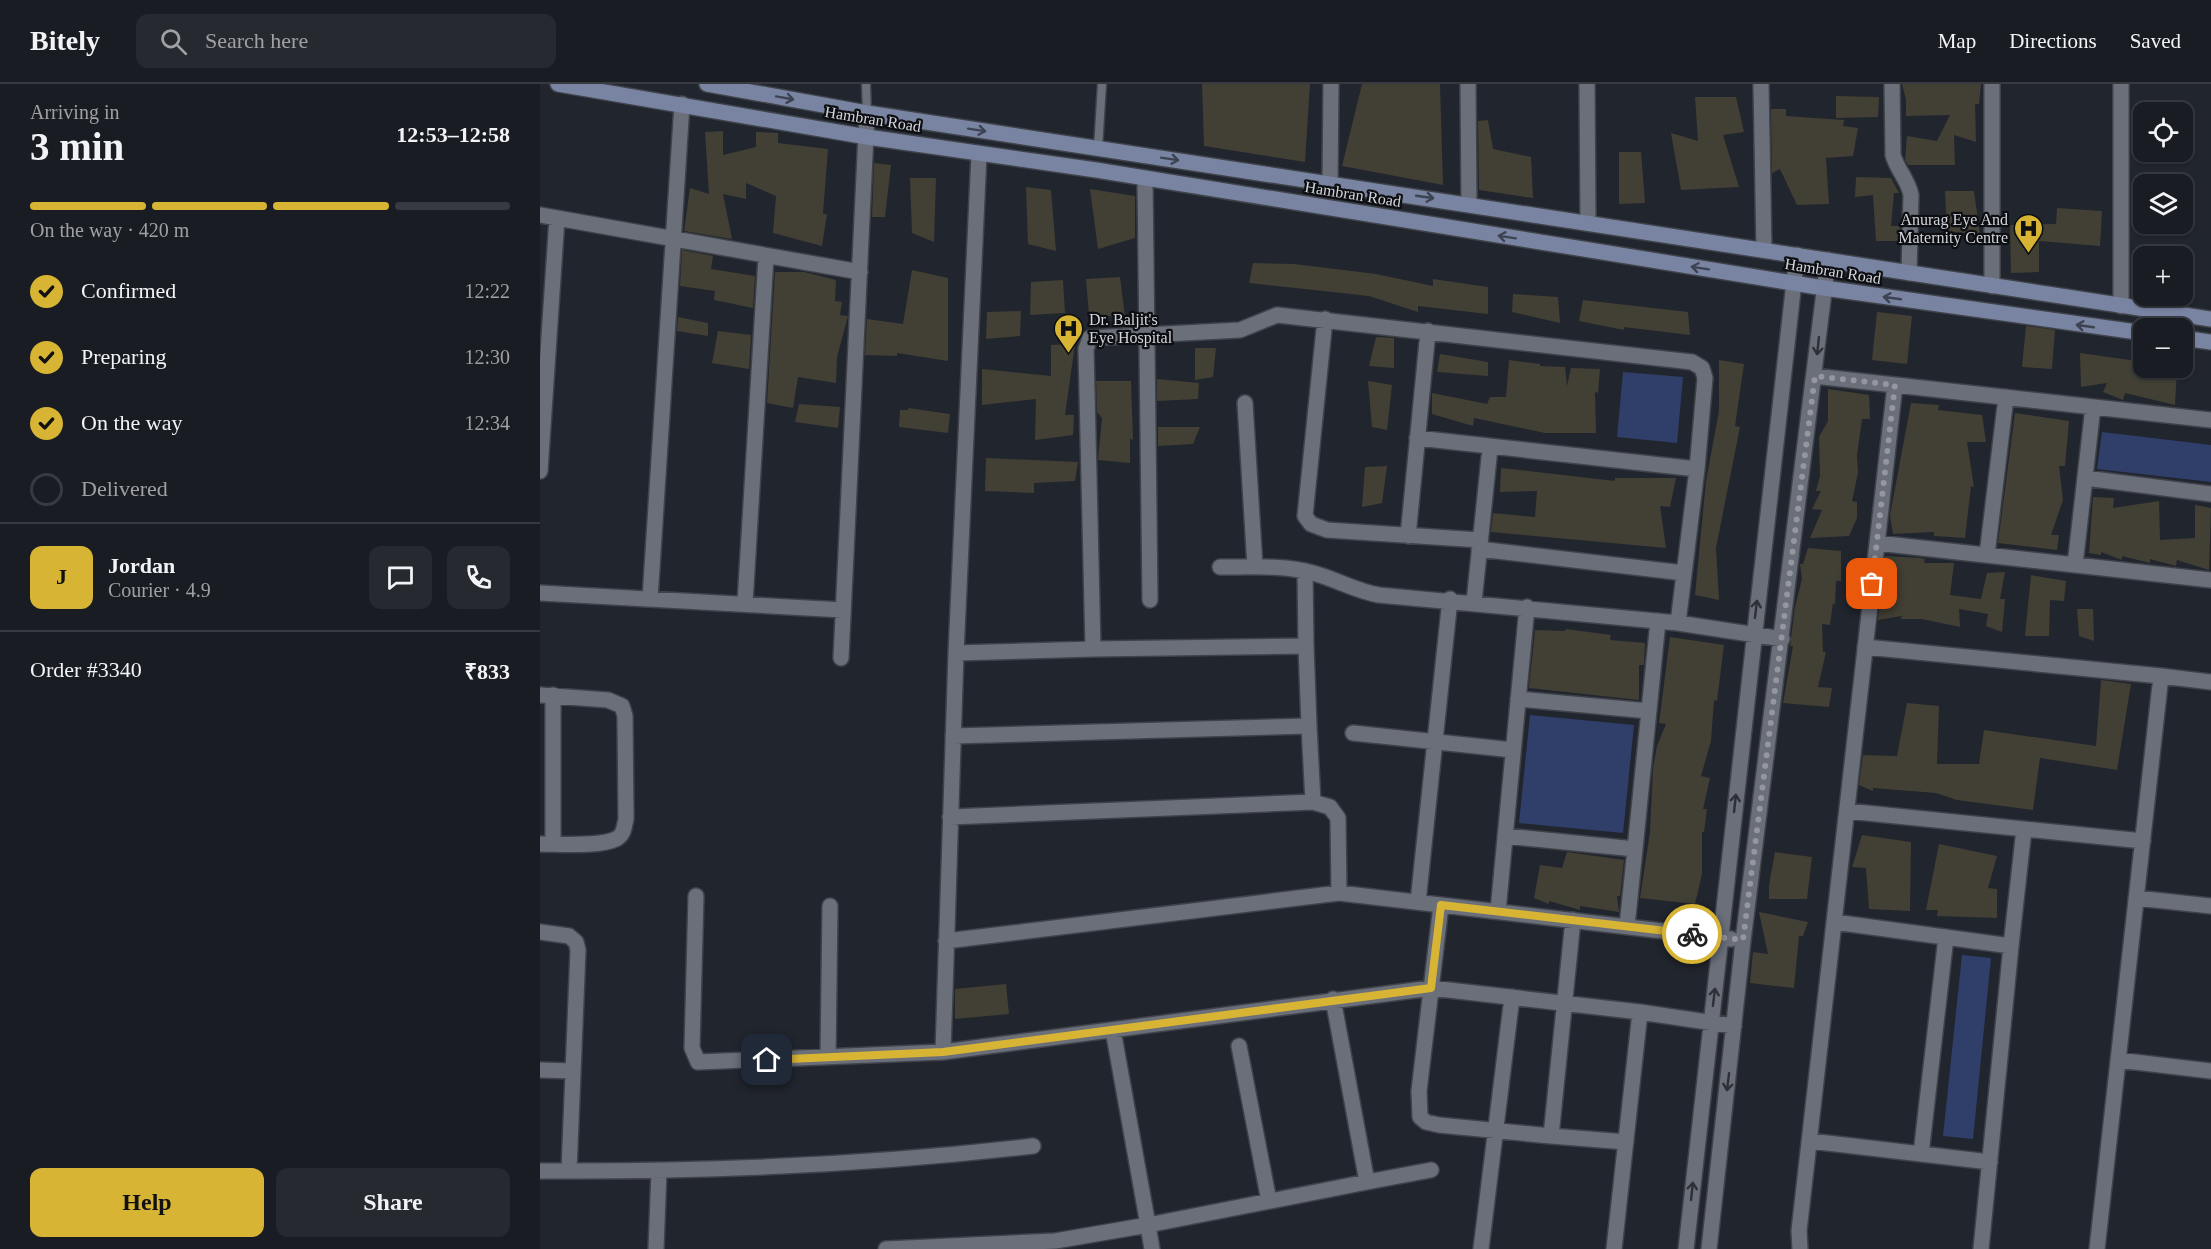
<!DOCTYPE html>
<meta charset="utf-8">
<style>
:root{--surface:#191c22;--page:#26292f;--text:#f1f3f6;--muted:#9fa1a5;--line:#373a40;--accent:#d7b434}
body{margin:0;font-family:"Times New Roman",serif;background:var(--page);color:var(--text);height:100vh;display:flex;flex-direction:column;font-size:22px;white-space:nowrap}
*{box-sizing:border-box;margin:0}
p{font-size:20px;color:var(--muted)}
.icon{flex:none;width:33px;height:33px;fill:none;stroke:currentColor;stroke-width:2;stroke-linecap:round;stroke-linejoin:round}
.map{position:relative;flex:1;overflow:hidden}
.side{display:flex;flex-direction:column;background:var(--surface);width:540px}
.side>*{flex:none}
.fabs{position:absolute;left:1593px;top:18px;display:grid;gap:12px}
.fabs a{display:grid;place-items:center;width:60px;height:60px;border-radius:12px;background:var(--surface);box-shadow:0 2px 4px #0004,0 0 0 2px var(--line);font-size:30px}
.pin{position:absolute;display:grid;place-items:center;width:51px;height:51px;color:#fff;margin:-26px;border-radius:12px;box-shadow:0 3px 9px #0006}
.courier{position:absolute;display:grid;place-items:center;width:60px;height:60px;margin:-30px;border:4px solid #d7b434;border-radius:50%;background:#fff;color:#222;box-shadow:0 2px 8px #0007}
.summary em{font-style:normal;font-weight:700}
.summary div{display:flex;flex-direction:column-reverse}
.summary{display:flex;align-items:center;justify-content:space-between;height:102px;padding:0 30px}
h1{font-size:39px;font-weight:700;line-height:45px}
.bar{display:grid;grid-template-columns:repeat(4,1fr);gap:9px 6px;align-content:center;height:72px;padding:0 30px}
.bar i{height:8px;border-radius:4px;background:var(--line)}
.bar .current{background:var(--accent)}
.bar p{grid-column:span 4}
.line{display:flex;align-items:center;gap:15px;padding:0 30px;border-top:2px solid var(--line)}
.line div{flex:1}
.round{display:grid;place-items:center;flex:none;width:63px;height:63px;border-radius:12px;background:var(--page)}
ol{padding:0 30px;list-style:none}
li{display:flex;align-items:center;gap:18px;height:66px}
li p{margin-inline-start:auto}
li .icon{padding:6px;border-radius:50%;background:var(--accent);color:#111;stroke-width:4}
li:last-child{color:var(--muted)}
li i{width:33px;height:33px;border:3px solid var(--line);border-radius:50%}
.cta{display:flex;gap:12px;margin-top:auto;padding:12px 30px}
.cta a{flex:1;height:69px;border-radius:12px;background:var(--accent);color:#111;font-size:24px;font-weight:700;line-height:69px;text-align:center}
.cta a+a{background:var(--page);color:var(--text)}
header{display:flex;align-items:center;gap:36px;box-sizing:border-box;height:84px;padding:0 30px;background:var(--surface);border-bottom:2px solid var(--line)}
header strong{font-size:28px}
nav{display:flex;gap:33px;margin-inline-start:auto;font-size:21px}
.search{width:420px;height:54px;background:var(--page);display:flex;align-items:center;gap:15px;box-sizing:border-box;padding:0 21px;border-radius:12px;color:var(--muted);font-size:22px}
main{display:flex;flex:1;min-height:0}
.map>svg:first-child{display:block}
</style>
<header>
<strong>Bitely</strong>
<div class="search"><svg class="icon" aria-label="search" viewBox="0 0 24 24"><circle cx="10" cy="10" r="6"/><path d="M15 15l6 6"/></svg>Search here</div>
<nav><a>Map</a><a>Directions</a><a>Saved</a></nav>
</header>
<main>
<section class="side">
<div class="summary"><div><h1>3 min</h1><p>Arriving in</p></div><em>12:53–12:58</em></div>
<div class="bar"><i class="current"></i><i class="current"></i><i class="current"></i><i></i><p>On the way · 420 m</p></div>
<ol>
<li><svg class="icon" aria-label="check" viewBox="0 0 24 24"><path d="M5 12l5 5 9-10"/></svg>Confirmed<p>12:22</p></li>
<li><svg class="icon" aria-label="check" viewBox="0 0 24 24"><path d="M5 12l5 5 9-10"/></svg>Preparing<p>12:30</p></li>
<li><svg class="icon" aria-label="check" viewBox="0 0 24 24"><path d="M5 12l5 5 9-10"/></svg>On the way<p>12:34</p></li>
<li><i></i>Delivered</li>
</ol>
<div class="line" style="height:108px"><b class="round" style="background:var(--accent);color:#111">J</b><div><b>Jordan</b><p>Courier · 4.9</p></div><a class="round"><svg class="icon" aria-label="chat" viewBox="0 0 24 24"><path d="M4 5h16v11H9l-5 4z"/></svg></a><a class="round"><svg class="icon" aria-label="phone" viewBox="0 0 24 24"><path d="M5 4h4l2 5-3 2q2 4 5 5l2-3 5 2v4C11 20 4 13 5 4z"/></svg></a></div>
<div class="line" style="height:78px"><div>Order #3340</div><b>₹833</b></div>
<div class="cta"><a>Help</a><a>Share</a></div>
</section>
<div class="map">
<svg width="1671" height="1165" viewBox="0 0 1671 1165">
<rect width="100%" height="100%" fill="#21252e"/>
<path fill="#2f3f69" d="M1083,288l60,5 -6,66 -60,-6z
M1562,348l109,13v37l-114,-13z
M990,631l104,10 -11,108 -104,-10z
M1422,871l29,3 -18,181 -30,-3z"/>
<path fill="#423f34" d="M662,0h108l-5,78 -101,-16z
M822,0h78l3,101 -101,-19z
M1362,0h79l-2,20h-4l1,38 -22,-7 1,30h-47l-3,-5 2,-24 30,5 13,-26 -44,1v-16z
M1296,12l43,1 -1,20 -42,1z
M1155,13h41l8,35 -21,3 16,52 -58,3 -10,-57 27,8z
M1231,25h15v7l58,4 -1,6 15,2 -5,28 -27,2 3,46 -32,1 -17,-36 -8,4z
M948,36l5,29 38,8 2,41 -54,-8 -1,-69z
M183,47v24l33,-8v-15l22,1v10l50,6 -5,65h4l-5,32 -49,-13 3,-37 -30,-13v16l-23,-5 9,45 -48,-8 6,-43 19,6 -4,-62z
M1079,68h22l4,51 -26,1z
M334,79l17,2 -6,52h-13z
M1316,93l35,1 8,15h-5l-3,33h9v15h-24l-3,-46 -18,2z
M370,94h26l-2,64 -22,-9z
M486,103l25,3 5,61 -28,-7z
M550,105l45,7v42l-37,11z
M1405,107h29l6,44 -33,-4z
M1517,124l45,3 -2,35 -61,-5v31l-28,1 -1,-48 46,-1z
M142,166l31,6 -2,13 44,7 -2,32 -39,-8 1,-9 -35,-5z
M713,179l41,1 82,10 57,12v-7l55,8v27l-70,-8v6l-49,-16 -120,-13z
M372,186l36,8v83l-51,-8v3l-32,-1 2,-36 36,5z
M235,188h29l32,8 -1,21 7,1 -2,13 8,1 -11,41 -1,26 -38,-6 -5,31 -26,-5z
M580,193l5,40 -36,-2 -3,-36z
M523,196l2,33 -35,2 1,-33z
M973,210l45,3 2,26 -48,-11z
M1043,216l105,12 2,23 -66,-8v3l-45,-9z
M481,227l-1,25 -34,3 1,-27z
M1337,228l35,4 -5,48 -35,-4z
M138,233l30,6v13l-31,-5z
M1486,242l29,4 -3,39 -30,-2z
M178,247l33,4 -2,34 -37,-6z
M836,253l18,1v30l-25,-2z
M535,260l-10,71h9l-1,20 -38,5 1,-41 -54,6v-36l69,7v-31z
M655,264h21l-3,29 -18,3z
M1540,269l57,8 7,-2v9h33l-2,37 -50,-12 -2,7 -20,-8 4,-9 -26,4z
M900,270l48,8v14l-51,-4z
M969,276l31,4v2l25,1 2,19 4,-18 29,1 -2,24 -3,-1 1,41h-51l-71,-15 -1,8 -41,-12v-21l55,11 3,-7h16z
M1179,276l25,4 -9,62 5,1 -24,121 3,52 -24,-5 11,-114 13,-70z
M617,295l42,4 -1,16 -41,2z
M556,297h35l2,59 -3,-1v24l-32,-3 4,-42 -5,-6z
M828,297l24,4 -5,45 -15,-3z
M1288,305l41,6 1,24h-8l-5,36 1,18 -6,28 5,1v16l-8,18 -39,2 12,-28 -10,-1 9,-18h-5l4,-15 -1,-39 9,-16z
M1371,319l28,2 -1,5 44,5 4,27h-19l7,45 -3,-1 -6,52 -31,-2v-4l-41,2 -3,-19z
M259,320l41,3 -2,21 -43,-6z
M368,324l42,6 -2,19 -49,-6 1,-17h8z
M1475,329l54,8 -4,45h-6l4,34 -12,35h8l-2,15 -59,-7z
M618,343h42l-7,17 -35,2z
M446,374l92,4 -3,19 -41,2v10l-49,-2z
M847,382l-5,37 -20,4 3,-40z
M961,384l114,13v-3h61l-6,29 -10,-1 6,42 -175,-16 2,-19 42,4 2,-26 -37,1z
M1553,413l21,1 -1,10 46,-7 1,39 35,-2v-33l16,3 -2,62 -32,-10 -1,6 -26,-7v4l-28,-7v4l-21,-8v3l-12,-2z
M1268,464l33,3v30h-5l-1,23 -2,-1 -3,22 -8,-1 1,28h3l-8,35 14,1 -3,19 -46,-4 10,-57h-3l5,-39 7,-28 -2,-15h3z
M1345,472l35,2 5,1 -1,4h30l-4,32 31,4 6,-26 18,-1 -5,27h5l-3,33 -16,-6 2,-12 -29,-5 1,18 -38,-8h-21l1,-3 -24,4z
M1491,491l35,6 -2,20 -14,-1 -1,36h-24z
M1537,525h16l1,32 -15,-5z
M1026,545l45,6 -1,5 35,3 -1,22h-5v35l-110,-12 6,-58 30,1z
M1130,553l54,8 -7,56 -3,-1 -3,41 -10,35 9,2 -7,31h4l-3,23h-2v42l-7,30 -55,-6 10,-66 3,-64 4,-22 9,-22 -7,-1z
M1561,596l30,4 -14,86 -77,-12 -7,52 -76,-10 -21,-7 -63,-5v3l-14,-6 4,-30 34,1 10,-53 32,3 -2,58h42l5,-34 112,16z
M1322,751l49,7 -1,69 -41,-2 -3,-41 -14,-1z
M1399,760l58,12 -9,32 9,1v29l-60,-2 1,-6h-12z
M1027,768l57,8 -4,36h-3l2,16 -39,-6v4l-31,-9v3l-15,-6 6,-33 22,3z
M1235,768l37,5 -5,42h-38v-14z
M1219,828l49,10 -5,14h-4l-5,52 -44,-5 3,-31 15,2z
M466,900l3,30 -54,5v-30z"/>
<g fill="none" stroke-linecap="round" stroke-linejoin="round">
<defs>
<path id="lane" d="M326,0l1,29
M558,64l4,-64"/>
<path id="street" d="M928,0l1,120
M1047,0l1,138
M1221,0l3,166
M1352,0l1,71c4,15 15,24 18,40l-2,78
M1452,0v202
M439,70l-23,499 137,-4 -7,-300 4,-11 150,-8 37,-15 415,47 10,6 3,10 -8,91 -19,154
M605,95l5,421
M790,99l1,-99
M0,131l17,3 -17,253
M17,134l303,54
M1581,222v-222
M785,235l-20,197 6,8 16,6 153,10
M1274,292l397,44
M705,319l10,164
M877,354l280,31
M1545,394l126,16
M868,452l20,-205
M1337,459l334,37
M939,465l205,24
M1447,471l19,-158
M1535,481l18,-158
M680,483c30,0 64,-2 93,6 23,6 42,18 66,22l299,28 104,16
M0,509l303,17
M110,515l32,-495
M934,518l16,-154
M205,519l21,-346
M1325,563l296,29 -64,573
M553,565l213,-3 -1,-74
M416,569l-13,399 488,-64 209,24 94,14
M301,574l26,-545
M1621,592l50,6
M0,611l68,5 14,6 3,10 1,103c-2,8 -2,16 -10,20 -16,8 -57,5 -76,5
M13,611v149
M978,615l131,12
M769,642l4,76
M813,649l160,17
M413,652l356,-10 -3,-80
M1307,727l296,30
M410,733l363,-15 17,5 8,11 1,75
M965,752l130,13 23,-228
M156,812l-4,152 6,14 245,-10
M1596,814l75,8
M878,818l32,-303
M901,821l-22,186 1,26 6,5 13,3 112,11
M958,827l29,-304
M1033,836l-22,216 75,6
M1294,838l177,24 13,-117
M1087,842l8,-77
M0,848l29,4 7,6 2,8 -9,221c156,0 309,-7 464,-25
M406,857l393,-48 392,46
M793,915l34,183 64,-12
M573,946l35,195 219,-43
M699,962l30,155
M288,973l2,-151
M1578,976l93,11
M0,986l32,1
M1270,1057l180,21
M1381,1070l25,-217
M0,1087h29
M116,1165l3,-78
M346,1165l169,-8 93,-16 4,24
M941,1165l31,-252
M1074,1165l26,-237
M1146,1165l111,-994
M1169,1165l34,-308 85,-681
M1260,1165l-1,-18 96,-846
M1441,1165l30,-303"/>
<path id="secondary" d="M18,0l309,53 229,33 728,118 320,45
M167,0l160,29 1344,206
M1642,254l29,4"/>
</defs>
<use href="#lane" stroke="#3f4249" stroke-width="11"/>
<use href="#street" stroke="#3f4249" stroke-width="18"/>
<use href="#secondary" stroke="#3f4249" stroke-width="18"/>
<use href="#lane" stroke="#6a6f7a" stroke-width="8"/>
<use href="#street" stroke="#6a6f7a" stroke-width="15"/>
<use href="#secondary" stroke="#7884a1" stroke-width="15"/>
</g>
<defs><path id="oneway-shaft" d="M-6 0H5M1.5-3L5.5 0L1.5 3" fill="none" stroke-width="1.6" stroke-linecap="round" stroke-linejoin="round" transform="scale(1.5)"/></defs>
<g stroke="#3d4352">
<use href="#oneway-shaft" transform="translate(245 14) rotate(10)"/>
<use href="#oneway-shaft" transform="translate(437 46) rotate(9)"/>
<use href="#oneway-shaft" transform="translate(630 75) rotate(9)"/>
<use href="#oneway-shaft" transform="translate(885 113) rotate(8)"/>
<use href="#oneway-shaft" transform="translate(967 153) rotate(-171)"/>
<use href="#oneway-shaft" transform="translate(1160 184) rotate(-171)"/>
<use href="#oneway-shaft" transform="translate(1352 214) rotate(-172)"/>
<use href="#oneway-shaft" transform="translate(1545 242) rotate(-172)"/>
</g>
<g stroke="#2d3036">
<use href="#oneway-shaft" transform="translate(1278 262) rotate(96)"/>
<use href="#oneway-shaft" transform="translate(1216 525) rotate(-83)"/>
<use href="#oneway-shaft" transform="translate(1195 719) rotate(-84)"/>
<use href="#oneway-shaft" transform="translate(1174 913) rotate(-83)"/>
<use href="#oneway-shaft" transform="translate(1188 998) rotate(97)"/>
<use href="#oneway-shaft" transform="translate(1152 1107) rotate(-84)"/>
</g>
<g fill="none" stroke-linecap="round" stroke-linejoin="round">
<path stroke="#94979e" stroke-width="6" stroke-dasharray="0 10.8" d="M1152,850l51,6 72,-564 80,9 -23,199"/>
<path stroke="#d7b434" stroke-width="8" d="M227,976l176,-8 488,-64 10,-83 251,29"/>
</g>
<defs>
<symbol id="hospital-pin" viewBox="-11 -11 22 30"><path d="M0 17L-7.5 6A9.5 9.5 0 1 1 7.5 6Z" fill="#d7b434" stroke="#0c0e12"/><path d="M-5-5h3v3.5h4V-5h3V5h-3V1.5h-4V5h-3Z" fill="#111"/></symbol>
</defs>
<g fill-rule="evenodd">
<use href="#hospital-pin" x="1472" y="128" width="33" height="45"/>
<use href="#hospital-pin" x="512" y="228" width="33" height="45"/>
</g>
<g text-anchor="middle" dominant-baseline="central" stroke-width="4.5" stroke-linejoin="round" paint-order="stroke">
<g font-size="16" fill="#d2d5db" stroke="#0c0e12">
<text transform="translate(333 35) rotate(9)">Hambran Road</text>
<text transform="translate(813 110) rotate(9)">Hambran Road</text>
<text transform="translate(1293 187) rotate(9)">Hambran Road</text>
</g>
<g font-size="16" fill="#d2d5db" stroke="#0c0e12" text-anchor="end">
<text x="1468" y="135">Anurag Eye And<tspan x="1468" dy="18">Maternity Centre</tspan></text>
<text x="549" y="235" text-anchor="start">Dr. Baljit's<tspan x="549" dy="18">Eye Hospital</tspan></text>
</g>
</g>
</svg>
<div class="fabs">
<a><svg class="icon" aria-label="locate" viewBox="0 0 24 24"><circle cx="12" cy="12" r="6"/><path d="M12 2v4M12 18v4M2 12h4M18 12h4"/></svg></a>
<a><svg class="icon" aria-label="layers" viewBox="0 0 24 24"><path d="M12 4l9 5-9 5-9-5zM3 14l9 5 9-5"/></svg></a>
<a>+</a>
<a>−</a>
</div>
<div class="pin" style="left:1332px;top:500px;background:#ea580c"><svg class="icon" aria-label="bag" viewBox="0 0 24 24"><path d="M5 8h14l-1 12H6zM9 8a3 3 0 0 1 6 0"/></svg></div>
<div class="pin" style="left:227px;top:976px;background:#1f2937"><svg class="icon" aria-label="home" viewBox="0 0 24 24"><path d="M3 11l9-7 9 7M6 9v11h12V9"/></svg></div>
<div class="courier" style="left:1152px;top:850px"><svg class="icon" aria-label="bike" viewBox="0 0 24 24"><circle cx="6" cy="16" r="4"/><circle cx="18" cy="16" r="4"/><path d="M6 16l4-8h5l3 8M10 8l3 8H6M13 5h3"/></svg></div>
</div>
</main>
